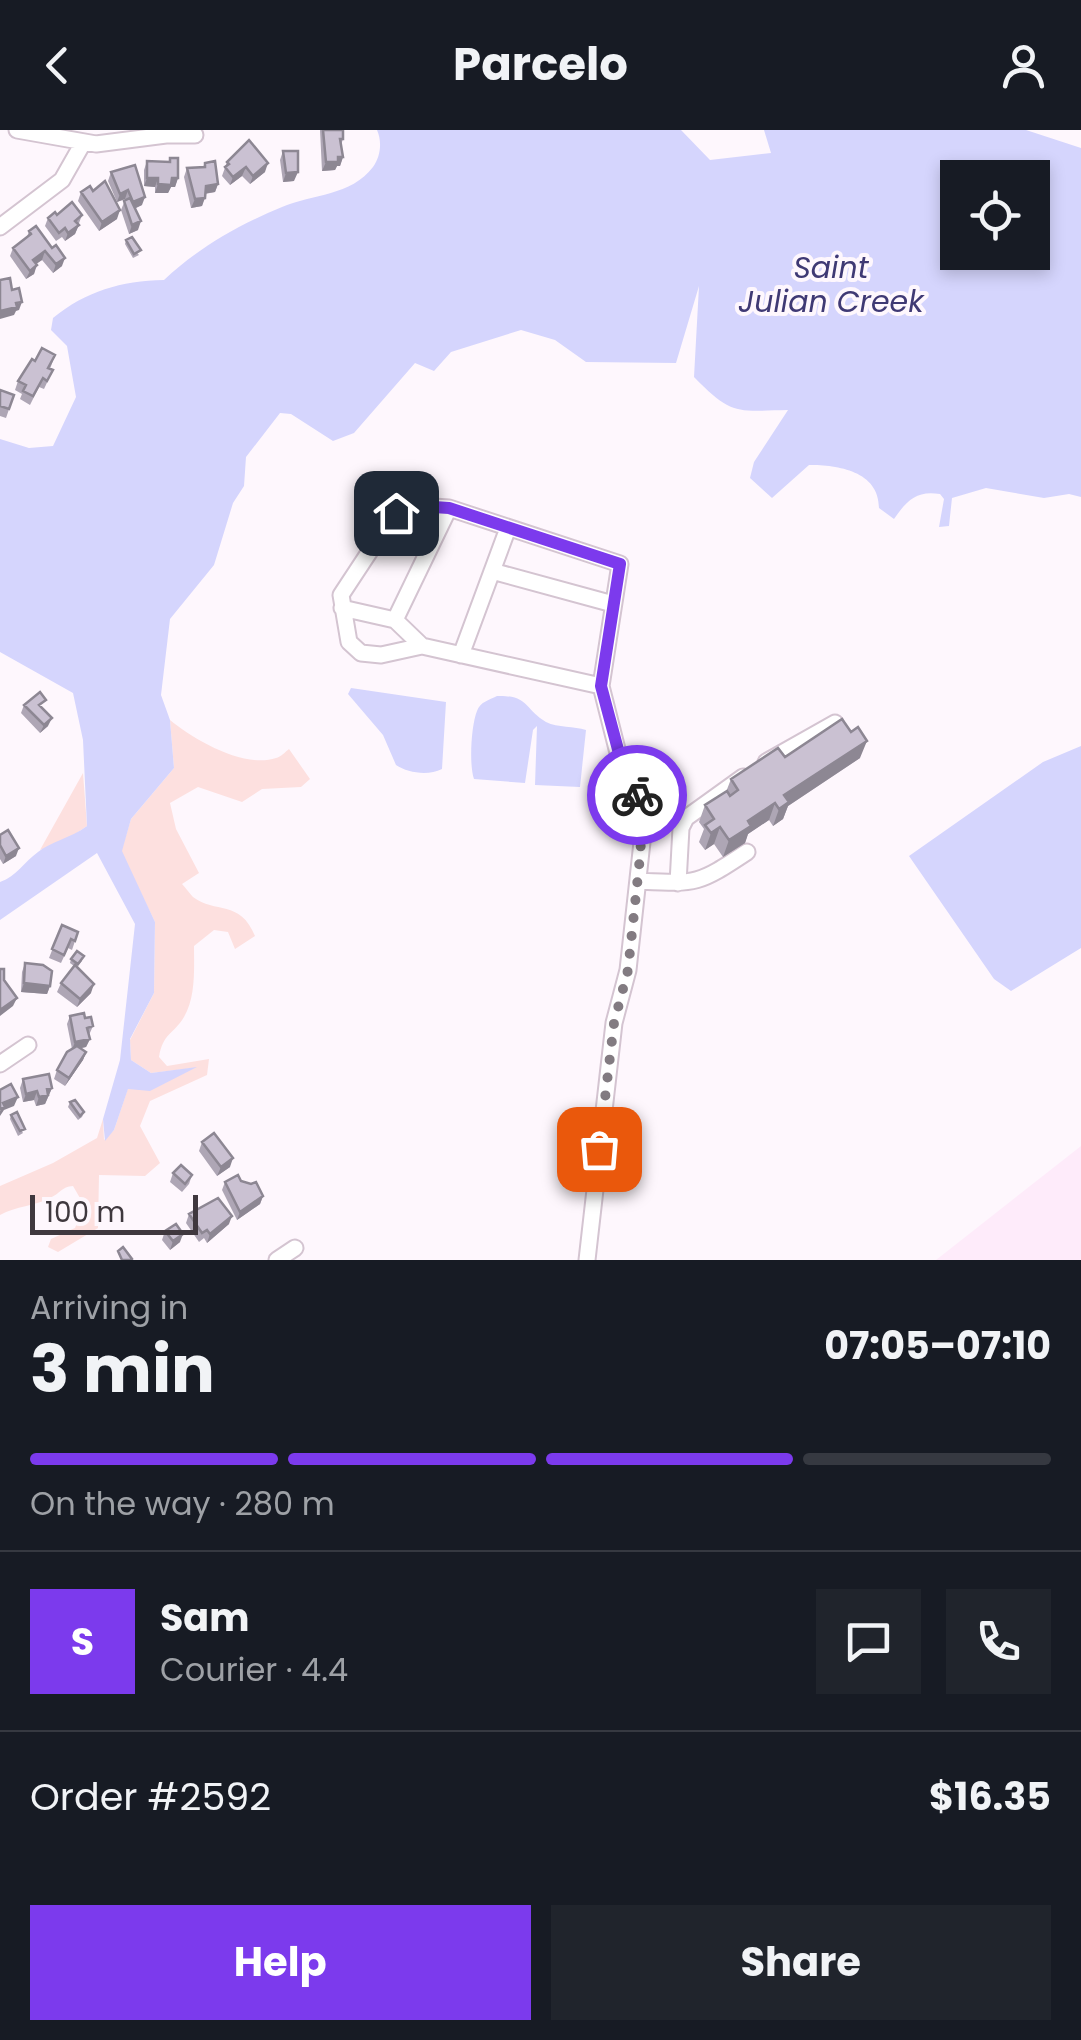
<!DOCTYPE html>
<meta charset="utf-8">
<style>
:root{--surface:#171b24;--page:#20242c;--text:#f1f3f6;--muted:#9ea1a6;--line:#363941;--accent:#7c3aed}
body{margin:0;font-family:Poppins,sans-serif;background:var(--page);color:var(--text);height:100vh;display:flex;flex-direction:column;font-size:38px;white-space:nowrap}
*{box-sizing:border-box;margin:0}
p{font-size:32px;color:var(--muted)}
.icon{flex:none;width:55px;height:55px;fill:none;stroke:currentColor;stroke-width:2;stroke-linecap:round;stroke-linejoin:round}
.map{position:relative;height:1130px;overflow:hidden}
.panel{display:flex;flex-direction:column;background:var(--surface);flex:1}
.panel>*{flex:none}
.fabs{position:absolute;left:940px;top:30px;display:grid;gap:20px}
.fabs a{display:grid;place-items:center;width:110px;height:110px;border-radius:0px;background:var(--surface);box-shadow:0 5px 15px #0003;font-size:50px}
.scale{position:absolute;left:30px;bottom:25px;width:168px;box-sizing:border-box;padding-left:10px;border:5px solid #3f383e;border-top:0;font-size:28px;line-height:35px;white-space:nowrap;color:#3f383e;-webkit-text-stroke:8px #fef7fd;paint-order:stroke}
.pin{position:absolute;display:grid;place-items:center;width:85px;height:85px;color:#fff;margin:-42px;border-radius:20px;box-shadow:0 5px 15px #0006}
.courier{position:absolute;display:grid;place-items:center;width:100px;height:100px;margin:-50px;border:8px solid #7c3aed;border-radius:50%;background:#fff;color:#222;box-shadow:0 2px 12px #0007}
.headline em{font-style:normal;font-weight:700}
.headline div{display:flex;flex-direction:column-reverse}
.headline{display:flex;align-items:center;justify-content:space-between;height:170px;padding:0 30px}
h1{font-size:65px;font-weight:700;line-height:75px}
.bar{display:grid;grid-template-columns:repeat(4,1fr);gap:15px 10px;align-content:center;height:120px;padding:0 30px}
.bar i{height:12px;border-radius:8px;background:var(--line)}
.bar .on{background:var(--accent)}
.bar p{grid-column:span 4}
.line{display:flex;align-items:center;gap:25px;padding:0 30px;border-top:2px solid var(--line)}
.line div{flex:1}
.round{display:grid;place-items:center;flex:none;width:105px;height:105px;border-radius:0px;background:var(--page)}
.action{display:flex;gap:20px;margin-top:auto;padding:20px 30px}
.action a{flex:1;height:115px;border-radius:0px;background:var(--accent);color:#fff;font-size:40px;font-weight:700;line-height:115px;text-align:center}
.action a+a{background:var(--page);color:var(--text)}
header{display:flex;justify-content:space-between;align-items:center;height:130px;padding:0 30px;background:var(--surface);font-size:45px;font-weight:700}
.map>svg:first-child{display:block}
</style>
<header><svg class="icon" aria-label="back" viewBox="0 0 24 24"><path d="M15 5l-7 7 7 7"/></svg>Parcelo<svg class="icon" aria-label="person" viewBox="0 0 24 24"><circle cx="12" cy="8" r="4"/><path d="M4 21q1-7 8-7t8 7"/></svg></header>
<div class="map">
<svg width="1081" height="1130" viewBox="0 0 1081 1130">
<rect width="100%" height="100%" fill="#fef7fd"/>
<path fill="#feebfa" d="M1081,1016v114h-145z"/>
<path fill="#fde0df" d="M170,590c23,19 74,49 106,38 5,-1 9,-6 13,-9l21,30 -9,8 -39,2 -20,13 -44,-15 -28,16 6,26 23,44 -17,11c4,4 7,9 11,13 22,17 47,2 62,39l-20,13 -7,-17 -14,-2 -20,16c0,22 2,51 -10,71 -11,18 -21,16 -25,40l8,9 42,-7 -2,16 -57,26 -10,25 20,37 -15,13 -46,-1 -1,53 -40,24 -10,-5 3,-8 24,-11 9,-23 -11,-19c-12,1 -12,7 -23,12 -15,8 -34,8 -50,17v-29l53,-23 44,-25 6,-19 1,21 10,-10 14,-42 66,-20 -43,5 -20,-13 -1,-20 24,-47 1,-71 -34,-70 10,-33 43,-51z
M83,643l4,53 -22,15 -25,9z"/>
<path fill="#d5d5fd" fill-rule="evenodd" d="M377,0h304l29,30 61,-7 -7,-23h262l55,18v349l-12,-3 -25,4 -58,-10 -34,10 -3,28 -10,1 5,-28 -4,-5c-23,-4 -33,6 -46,25l-15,-11c0,-37 -41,-43 -70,-43l-37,33 -22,-20 4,-16 34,-52c-52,1 -56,6 -94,-33l5,-91 -23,77 -90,-1 -31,-22 -34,-10 -70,22 -17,19 -19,-8 -61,70 -21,8 -42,-27 -11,-1 -34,44 -2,29 -11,17 -19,62 -44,54 -9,76 9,25 4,48 -43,51 -9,32 33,71 -1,71 -24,46 1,21 20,13 46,-6 -47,24 -22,-2 -14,41 -9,11 -2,-22 17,-59 15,-136 -38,-71 -97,67v-38c17,-6 24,-20 38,-30 12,-10 33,-14 49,-26l-4,-86 -10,-47 -73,-41v-213l29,9 24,-2 23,-49 -9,-51 -16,-16 2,-12c33,-27 68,-37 111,-38 34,-32 74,-55 118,-73 31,-13 69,-11 91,-40 8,-11 9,-26 4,-37zM958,48h74v74h-74z
M351,558l95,14 -4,67c-14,7 -34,4 -46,-4l-13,-30 -35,-41z
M497,566c32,-1 27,13 49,26 12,6 28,4 40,8l-6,57 -45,-2 2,-59 -4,4 -8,53 -51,-4c-5,-14 -3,-53 3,-68 3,-9 12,-11 20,-15z
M1081,616v202l-70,43 -17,-12 -85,-123 134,-94z"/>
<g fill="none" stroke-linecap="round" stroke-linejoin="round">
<defs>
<path id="minor" d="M17,0l79,14 70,-9h29
M0,97l62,-47 21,-37
M492,441l121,33
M342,478l53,12 27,26
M395,490l54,-112
M461,525l47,-127
M766,632l69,-39
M638,751c59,3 59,4 109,-29
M678,753l3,-55 5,-10 57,-41
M0,934l28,-19
M277,1130l18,-12
M587,1130l27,-237 14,-53 15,-137v-23l-11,-31 -13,-22 -18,-71 -179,-40 -41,9 -20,-2 -12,-11 -8,-47 54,-82 23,-7 31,2 171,56 -19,122"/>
</defs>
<use href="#minor" stroke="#d4c4d1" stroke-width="19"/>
<use href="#minor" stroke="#fff" stroke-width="15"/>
</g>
<path fill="#aea6b5" d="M320,0h23v9l-2,6 2,12 -3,9h-3l-2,4 -13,1z
M283,21l11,30 -11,1 -3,-22z
M170,28l8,20 -3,9h-4l-3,6h-13v-6l-11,-1v-16l3,-9 22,1z
M227,32l38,10 -15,12 -8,-8 -12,9 -8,-9z
M205,33l13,21 -3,8 -10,2 -3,12 -11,2 -7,-31 3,-9 16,-1z
M111,42l31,33 -7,3 3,22 -9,4 -8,-24 4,-10v-1l-8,3 -9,-21z
M81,62l36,27 -18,12 -21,-30z
M57,85h25l-7,19 -10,7 -3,-4 -6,4 -11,-15 3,-8z
M29,101l33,35 -9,7 -11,-13 -6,4 -2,10 -8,5 -16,-23 3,-8 14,-11z
M126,110l13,15 -6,3 -8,-14z
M55,225l-5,14 3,1 -9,19 -5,-2 -9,18 -10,-6 2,-5 -7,-4 3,-9 17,-20z
M0,260l14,5 -8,23 -6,-2z
M24,575l19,4 5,17 -8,7 -19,-20z
M785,627l75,1 -72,48 -5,13 -10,7 -4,-6 -21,14 -3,9 -22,14 -9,-13 -9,6 -6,-8 5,-13 -5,-7 6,-17 21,-13 5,-13z
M0,705l16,21 -13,8 -3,-5z
M62,795l16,7 -6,18 -4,-2 -7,15 -12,-5z
M71,829l11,2 -5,6 14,26 -14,14 -20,-15 4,-9 13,-17 -4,-3z
M25,833l25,23 -3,8 -26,-2 1,-20z
M70,886l15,2 8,8 -4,9 1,4 -4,8 -5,1 5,4 -3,8 -18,26 -11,-7 3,-9 15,-21 -5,-25z
M23,949l29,9 -7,16 -9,2 -2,-6 -11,2 -3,-14z
M70,972l14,10 -2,5 -4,3 -10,-13z
M11,985l12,18 -5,3 -8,-17z
M202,1012l28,25 -13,9 -18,-25z
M173,1043l19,2 -3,9 -7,8 -12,-10z
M241,1051l22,15 -3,8 -23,16 -15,-30 3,-8z
M189,1084l40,10 -22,19 -3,-5 -5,4 -13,-19z
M165,1101l15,11 -10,8 -8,-10z"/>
<path fill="#8d8793" d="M338,27h5l-3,9h-3l-2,4 -13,1 4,-9z
M268,33l-3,9 -15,12 3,-8z
M246,37l-4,9 -12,9 3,-8z
M298,42l-4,9 -11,1 3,-9z
M147,48h11l-3,9 -11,-1z
M172,48h6l-3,9h-4l-3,6h-13l3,-9z
M218,54l-3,8 -13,2 4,-8z
M128,60l-3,9 -8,3 3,-8z
M145,67l-3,8 -12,6 3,-9z
M205,68l-3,8 -11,2 4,-9z
M120,80l-3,9 -18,12 3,-9z
M141,91l-3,9 -9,4 3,-9z
M79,95l-4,9 -10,7 3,-8z
M45,121l-3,9 -12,8 3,-8z
M65,128l-3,8 -9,7 3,-9z
M37,135l-3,9 -8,5 4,-8z
M22,172l-3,8 -3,1 -2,4 -14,4v-8z
M52,588l-4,8 -8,7 4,-8z
M867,611l-7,17 -72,48 -5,13 -10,7 11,-31z
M775,673l-6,17 -21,14 -3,9 -22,14 6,-17 19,-19z
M720,697l-6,17 -9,6 6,-17z
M19,718l-3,8 -13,8 3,-8z
M24,853l26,3 -3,8 -26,-2z
M94,854l-3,9 -14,14 3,-8z
M17,868l-4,8 -13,10v-6z
M90,909l-4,8 -14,3 3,-8z
M86,922l-3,8 -18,26 4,-8z
M52,958l-7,16 -9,2 3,-9 8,-8z
M37,961l-3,9 -11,2 3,-8z
M18,967l-4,9 -10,4 -4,6v-5l3,-8z
M233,1028l-3,9 -13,9 4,-9z
M263,1066l-3,8 -23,16 3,-8z
M232,1086l-3,8 -22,19 3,-9z
M183,1104l-3,8 -10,8 3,-9z"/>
<path fill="#cac1d2" stroke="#8d8793" stroke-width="2.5" d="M323,0h20v9h-3l3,18h-5v5h-12z
M249,10l19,23 -15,13 -7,-9 -13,10 -8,-10 4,-3 -2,-2z
M283,21h15v21l-12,1z
M170,28h8v20h-6l-1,7 -13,-1v-6h-11v-17l23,1z
M215,31l3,23 -12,2 -1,12 -10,1 -8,-31 18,-1v-4z
M135,35l10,32 -12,5 -5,-12 -8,4 -9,-22z
M105,51l15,29 -18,12 -21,-30 9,-6 3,5z
M130,68l11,23 -9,4 -8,-24z
M72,72l10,13 -7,6 4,4 -11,8 -3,-5 -6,5 -11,-15 7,-6 2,3z
M36,96l16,22 4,-3 9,13 -9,6 -11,-13 -12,9 4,5 -7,6 -17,-23 18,-14 -2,-3z
M132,107l9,13 -7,4 -8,-14z
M10,148l2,12 7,-2 3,14 -6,1 1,4 -17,4v-31z
M42,218l13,7 -7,13 5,2 -6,11 -4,-3 -10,18 -10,-5 3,-6 -8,-4 14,-22 3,2z
M0,260l14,5 -5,14 -9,-3z
M40,562l6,8 -7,5 13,13 -8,7 -20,-20z
M842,589l9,13 7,-5 9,14 -83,54 5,7 -10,7 -4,-6 -27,18 3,5 -22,14 -9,-13 -9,6 -6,-8 9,-6 -9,-14 22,-14 3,5 8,-6 -7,-11 47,-31 7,9z
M8,700l11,18 -13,8 -6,-11v-10z
M62,795l16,7 -3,9 -4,-2 -7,16 -12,-6z
M77,821l7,5 -6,8 -7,-5z
M25,833l18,2 9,6 -2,15 -26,-3z
M75,835l19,19 -14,15 -19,-16z
M0,839h4v11l13,18 -17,12z
M84,883l1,5 6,-1 2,9 -6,2 3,11 -15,3 -5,-26z
M77,916l9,6 -17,26 -12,-8 10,-18z
M49,944l3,14 -5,1 1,6 -9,2 -2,-6 -11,3 -3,-15z
M11,954l7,13 -15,6 2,4 -5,2v-19z
M75,970l9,12 -4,4 -10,-14z
M17,982l8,17 -5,2 -9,-16z
M214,1003l19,25 -12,9 -19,-25z
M181,1035l11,10 -7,9 -12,-11z
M238,1045l3,6 10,3 5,-2 7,14 -23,16 -15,-30z
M218,1068l14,18 -22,18 -3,-4 -5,3 -13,-19z
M176,1094l7,10 -10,7 -8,-10z
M123,1117l9,12 -1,1h-9l-4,-9z"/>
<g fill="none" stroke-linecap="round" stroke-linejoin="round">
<path stroke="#827b81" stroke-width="10" stroke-dasharray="0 18" d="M599,1019l15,-126 14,-53 12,-113 3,-47 -6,-15"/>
<path stroke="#7c3aed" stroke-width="12" d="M396,383l22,-7 31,2 171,56 -19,122 19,71 17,38"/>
</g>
<g text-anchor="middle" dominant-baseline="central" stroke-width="8" stroke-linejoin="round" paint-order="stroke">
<g font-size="30" font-style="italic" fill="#3f3974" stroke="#fef7fd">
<text x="831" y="137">Saint<tspan x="831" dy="34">Julian Creek</tspan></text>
</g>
</g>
</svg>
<div class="fabs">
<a><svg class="icon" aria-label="locate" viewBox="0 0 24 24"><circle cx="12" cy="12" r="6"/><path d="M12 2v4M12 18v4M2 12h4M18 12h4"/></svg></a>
</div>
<div class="scale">100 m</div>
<div class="pin" style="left:599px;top:1019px;background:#ea580c"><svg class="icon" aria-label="bag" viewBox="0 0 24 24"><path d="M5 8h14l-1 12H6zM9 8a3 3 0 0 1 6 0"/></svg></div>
<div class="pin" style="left:396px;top:383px;background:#1f2937"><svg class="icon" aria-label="home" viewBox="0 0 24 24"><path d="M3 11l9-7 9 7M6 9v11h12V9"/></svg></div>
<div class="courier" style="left:637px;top:665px"><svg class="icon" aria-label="bike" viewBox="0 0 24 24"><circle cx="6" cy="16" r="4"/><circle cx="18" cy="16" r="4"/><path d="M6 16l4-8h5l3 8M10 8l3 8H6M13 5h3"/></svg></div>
</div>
<section class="panel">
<div class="headline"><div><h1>3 min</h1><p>Arriving in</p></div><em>07:05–07:10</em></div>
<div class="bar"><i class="on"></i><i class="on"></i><i class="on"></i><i></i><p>On the way · 280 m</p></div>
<div class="line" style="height:180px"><b class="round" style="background:var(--accent);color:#fff">S</b><div><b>Sam</b><p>Courier · 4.4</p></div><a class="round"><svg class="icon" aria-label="chat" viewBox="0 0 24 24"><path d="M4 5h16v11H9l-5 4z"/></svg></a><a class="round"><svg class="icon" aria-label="phone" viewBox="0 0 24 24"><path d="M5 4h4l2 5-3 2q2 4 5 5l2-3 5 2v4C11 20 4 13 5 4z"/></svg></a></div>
<div class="line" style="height:130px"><div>Order #2592</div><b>$16.35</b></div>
<div class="action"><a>Help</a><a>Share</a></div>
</section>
